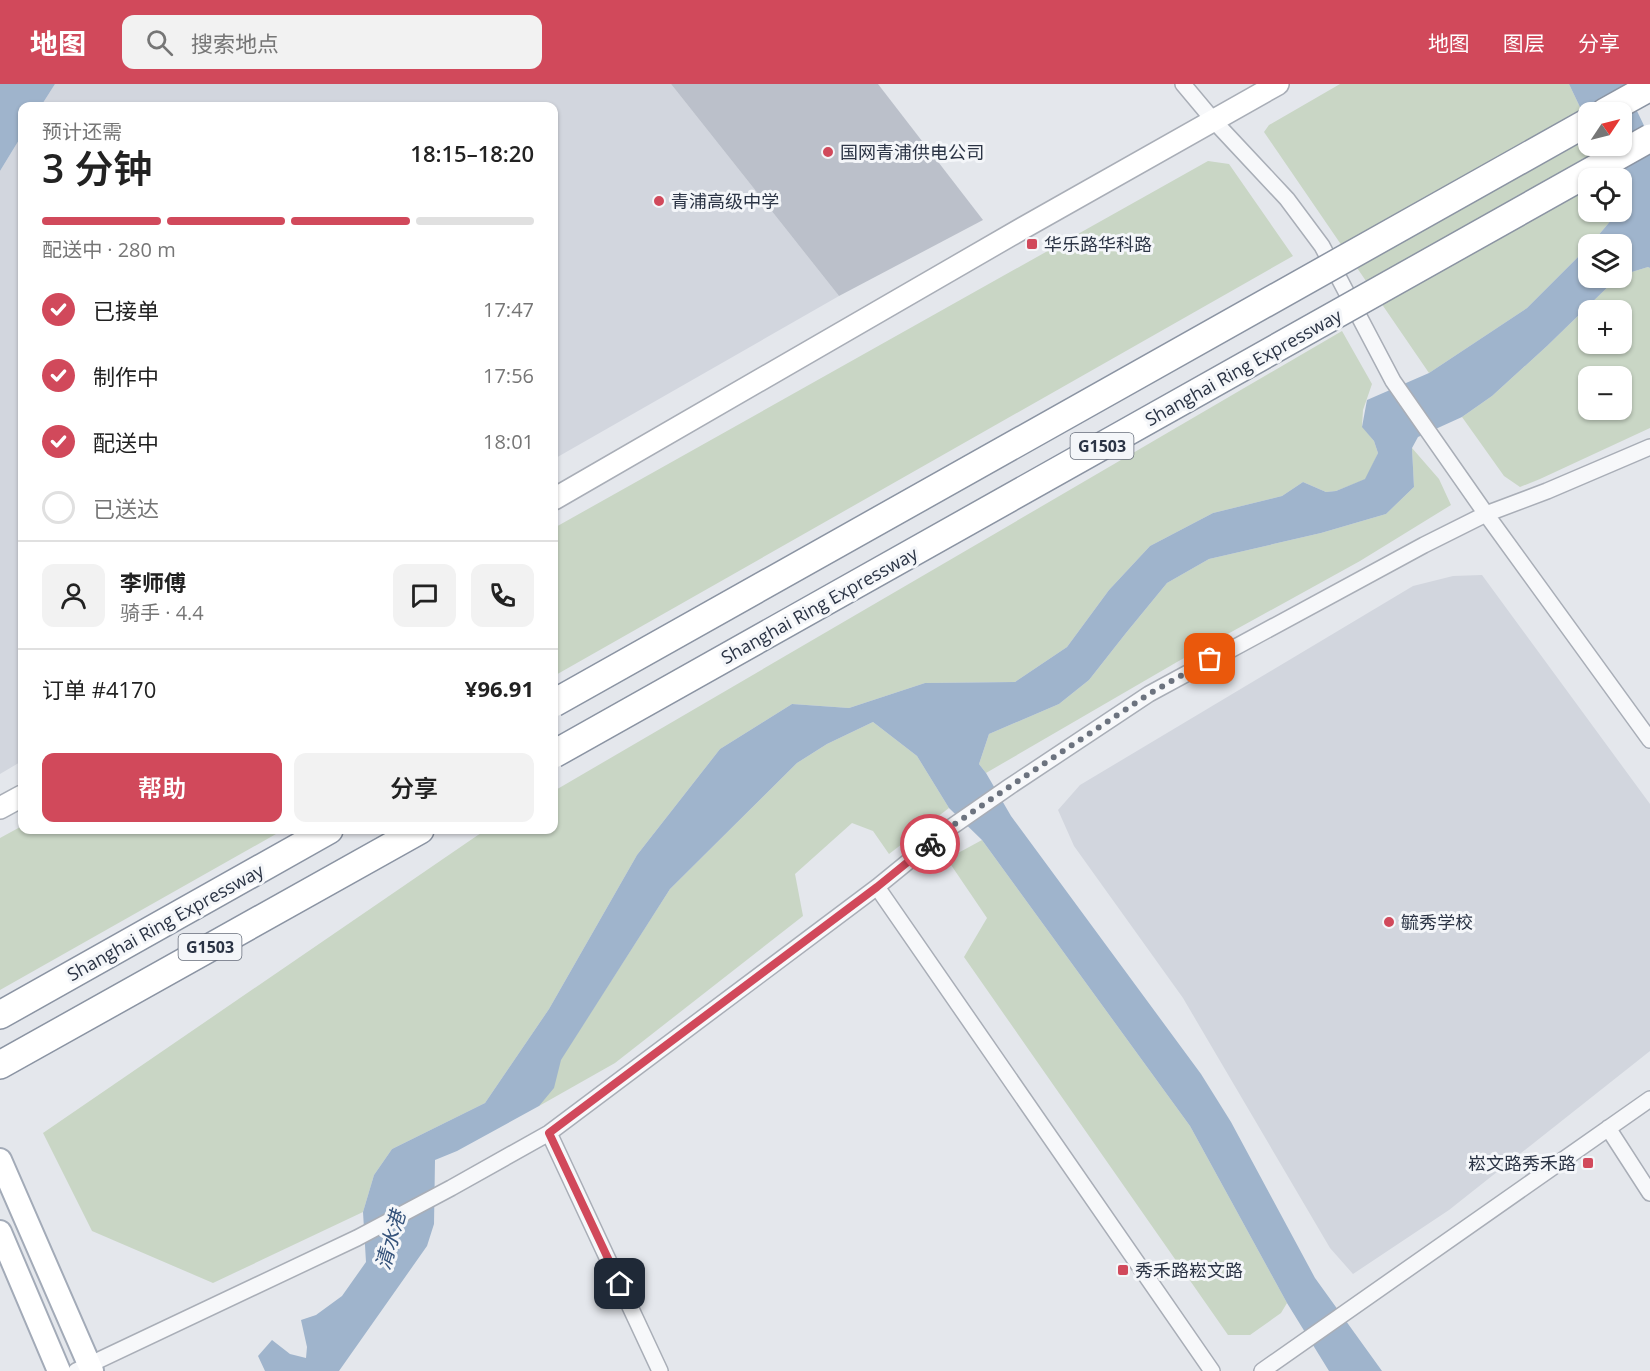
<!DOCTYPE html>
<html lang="zh">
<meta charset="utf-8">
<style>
:root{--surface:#fff;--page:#f2f2f2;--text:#222;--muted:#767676;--line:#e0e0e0;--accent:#d1495b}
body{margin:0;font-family:"Open Sans","Noto Sans SC",sans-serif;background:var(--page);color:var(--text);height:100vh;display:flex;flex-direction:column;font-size:22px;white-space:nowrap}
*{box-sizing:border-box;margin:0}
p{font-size:20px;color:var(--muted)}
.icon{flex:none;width:33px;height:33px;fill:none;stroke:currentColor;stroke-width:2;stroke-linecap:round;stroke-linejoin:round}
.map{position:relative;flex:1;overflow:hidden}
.sheet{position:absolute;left:18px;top:18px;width:540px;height:732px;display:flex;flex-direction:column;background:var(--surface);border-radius:12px;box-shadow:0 2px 4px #0004}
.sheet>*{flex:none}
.needle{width:39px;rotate:55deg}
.buttons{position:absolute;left:1578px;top:18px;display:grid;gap:12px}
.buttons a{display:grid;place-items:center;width:54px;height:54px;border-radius:12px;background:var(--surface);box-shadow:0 2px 4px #0004;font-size:30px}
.pin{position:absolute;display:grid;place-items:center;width:51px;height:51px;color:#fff;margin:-26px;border-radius:12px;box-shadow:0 3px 9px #0006}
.courier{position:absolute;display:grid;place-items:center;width:60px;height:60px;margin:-30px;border:4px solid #d1495b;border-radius:50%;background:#fff;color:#222;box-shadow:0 2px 8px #0007}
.overview em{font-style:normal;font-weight:600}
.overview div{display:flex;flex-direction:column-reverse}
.overview{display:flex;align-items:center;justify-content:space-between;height:102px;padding:0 24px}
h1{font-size:39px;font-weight:600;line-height:45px}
.bar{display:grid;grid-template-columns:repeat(4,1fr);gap:9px 6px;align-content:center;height:72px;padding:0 24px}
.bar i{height:8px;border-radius:4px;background:var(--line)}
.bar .on{background:var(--accent)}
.bar p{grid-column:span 4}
.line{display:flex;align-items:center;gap:15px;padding:0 24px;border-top:2px solid var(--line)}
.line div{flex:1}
.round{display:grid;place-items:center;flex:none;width:63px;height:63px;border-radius:12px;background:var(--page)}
ol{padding:0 24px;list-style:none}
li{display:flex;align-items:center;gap:18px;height:66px}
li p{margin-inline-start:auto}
li .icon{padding:6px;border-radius:50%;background:var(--accent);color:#fff;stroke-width:4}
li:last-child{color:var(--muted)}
li i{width:33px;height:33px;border:3px solid var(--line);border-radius:50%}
.action{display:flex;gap:12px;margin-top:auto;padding:12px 24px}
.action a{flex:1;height:69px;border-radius:12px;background:var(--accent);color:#fff;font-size:24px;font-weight:600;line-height:69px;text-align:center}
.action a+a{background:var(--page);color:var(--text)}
header{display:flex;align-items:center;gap:36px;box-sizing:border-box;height:84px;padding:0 30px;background:var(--accent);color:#fff}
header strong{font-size:28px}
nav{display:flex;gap:33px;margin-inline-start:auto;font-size:21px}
.search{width:420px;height:54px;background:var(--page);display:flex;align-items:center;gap:15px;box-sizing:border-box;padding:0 21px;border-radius:12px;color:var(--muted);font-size:22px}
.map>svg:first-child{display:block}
</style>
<header>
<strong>地图</strong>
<div class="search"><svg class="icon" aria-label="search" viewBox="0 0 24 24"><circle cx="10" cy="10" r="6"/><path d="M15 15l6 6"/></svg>搜索地点</div>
<nav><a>地图</a><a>图层</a><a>分享</a></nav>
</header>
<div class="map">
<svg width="1650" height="1287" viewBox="0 0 1650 1287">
<rect width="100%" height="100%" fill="#e4e7ec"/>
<path fill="#d2d6de" d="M55,0h616l168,212 -285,163v-353h-513z
M22,51v626l-22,13v-603z
M1482,491l168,229v247l-201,159 -96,64 -23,-26 -147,-250 -109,-152 -16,-36 22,-25 333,-199 40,-10z"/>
<path fill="#c9d6c5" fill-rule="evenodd" d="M1340,0h229l19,40v22h11l16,32h-27v34h30l-27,32h-3v3l-61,61 -98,65 -165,-241 5,-7z
M1208,77l21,3 64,92 -739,420v-148z
M1648,183l2,1v160l-110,51 -20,8 -16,-11 -42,-59 30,-21 55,-50 70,-68h5v-3zM1588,226h34v34h-34zM1588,292h34v34h-34z
M1342,247l30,53 -9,26 -1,16 12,15 4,12 -12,26 -30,12 -10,1 -23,-10 -21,14 -69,17 -63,33 -41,44 -42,57 -52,35 -90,1 -76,25 -57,-4 -72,45 -83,106 -88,154 -64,94 -93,46 -18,26 -11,37 -150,71 -121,-52 -49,-98 435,-298 9,-5h67v-39z
M1412,364l27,31 12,26 -91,56 -183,101 -191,111 -7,-9 10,-30 70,-30 30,-24 37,-47 41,-50 42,-24 112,-26 65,-19 28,-27z
M873,638l44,34 32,52 -60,46 -16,-23 -21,-8 -57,51 8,42 -188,147 -76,43 -1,-11 132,-206 127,-126 30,-19z
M22,742v4h261l-283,160v-152z
M982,756l208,286 97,177 -6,10 -31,22h-22l-264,-378 23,-39 -40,-59z"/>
<path fill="#9fb4cc" d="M0,0h55l-14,22h-19v29l-22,36z
M1569,0h55l26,54v130l-2,-1 -26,8v-31h-31l27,-32h4v-34h-7l-16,-32h23v-34l-34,12z
M1588,163v31h29l-70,68 -55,50 -30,21 -44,20 -6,11 2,39 -28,27 -65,19 -112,26 -42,24 -41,50 -37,47 -30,24 -70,30 -10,30 7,9 25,43 190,258 30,48 84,156 67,93h-53l-42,-68 -97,-177 -208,-286 -33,-32 -32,-52 -44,-34 -46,22 -30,19 -127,126 -109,171 -7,28 -15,18 -82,45 -22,9 -1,64 -7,22 -88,125h-74l-7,-15 14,-16 18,14 16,4 1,-11 -6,-27 15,-5 26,-19 24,-34 -3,-50 11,-37 18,-26 93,-46 64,-94 88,-154 83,-106 72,-45 57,4 76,-25 90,-1 52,-35 42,-57 41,-44 63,-33 69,-17 21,-14 23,10 10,-1 29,-12 13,-26 -4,-12 -12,-14 5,-27 62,-27 98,-65z"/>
<path fill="#bbc0ca" d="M671,0h207l105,136 -144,76z"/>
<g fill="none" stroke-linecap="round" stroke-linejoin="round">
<defs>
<path id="street" d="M1183,0l31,37 73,78 35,47 71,135 93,133 164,226
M877,803l335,484
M1608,1044l42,65
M549,1049l111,238
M76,1287l281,-133 94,-50 98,-55 328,-246 70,-57 62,-43 140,-93 275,-149 62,-31 61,-23 103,-44
M1262,1287l388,-272"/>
<path id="secondary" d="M554,415l469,-271 255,-144
M0,724l22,-12"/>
<path id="primary" d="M0,1076l92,211
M0,1148l59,139"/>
<path id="highway" d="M1605,28l45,-25
M0,931l329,-185
M0,981l420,-235"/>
</defs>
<use href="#street" stroke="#a9aeb7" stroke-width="18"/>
<use href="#secondary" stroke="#a9aeb7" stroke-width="24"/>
<use href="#primary" stroke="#a3abb8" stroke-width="26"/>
<use href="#highway" stroke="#8b94a3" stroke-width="30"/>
<use href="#street" stroke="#f7f8fa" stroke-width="15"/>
<use href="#secondary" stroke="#fff" stroke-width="21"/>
<use href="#primary" stroke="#fff" stroke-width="22"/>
<use href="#highway" stroke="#fff" stroke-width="27"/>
<defs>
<path id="highway-bridge" d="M554,619l1034,-581
M554,670l1096,-616"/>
</defs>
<use href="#highway-bridge" stroke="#8b94a3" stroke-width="30" stroke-linecap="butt"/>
<use href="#highway-bridge" stroke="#fff" stroke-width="27"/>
</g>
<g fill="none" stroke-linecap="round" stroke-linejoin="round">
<path stroke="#6c737f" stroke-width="6" stroke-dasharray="0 10.8" d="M930,760l16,-14 63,-43 140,-93 61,-35"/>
<path stroke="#d1495b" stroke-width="8" d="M620,1200l-71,-151 328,-246 53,-43"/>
</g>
<g fill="#d1495b" stroke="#f4f6f9" stroke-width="2">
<circle cx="828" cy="68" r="6"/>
<circle cx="659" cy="117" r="6"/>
<rect x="1026" y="154" width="12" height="12" rx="3"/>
<circle cx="1389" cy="838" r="6"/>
<rect x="1582" y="1073" width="12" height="12" rx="3"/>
<rect x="1117" y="1180" width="12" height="12" rx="3"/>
</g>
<g text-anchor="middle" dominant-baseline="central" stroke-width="6" stroke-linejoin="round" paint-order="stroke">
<g fill="#f4f6f9" stroke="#676e7b" stroke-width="1.5">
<rect x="1070.5" y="349" width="63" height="26" rx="4.5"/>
<rect x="178.5" y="850" width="63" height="26" rx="4.5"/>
</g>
<g font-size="16" font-weight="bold" fill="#2b3445">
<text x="1102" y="362">G1503</text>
<text x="210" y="863">G1503</text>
</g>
<g font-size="18" fill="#2b3445" stroke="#f4f6f9" text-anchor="start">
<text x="840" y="68">国网青浦供电公司</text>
<text x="671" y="117">青浦高级中学</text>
<text x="1044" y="160">华乐路华科路</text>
<text x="1401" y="838">毓秀学校</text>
<text x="1576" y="1079" text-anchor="end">崧文路秀禾路</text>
<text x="1135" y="1186">秀禾路崧文路</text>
</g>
<g font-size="18" fill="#2b3445" stroke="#f4f6f9">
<text transform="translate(1243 283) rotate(-29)">Shanghai Ring Expressway</text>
<text transform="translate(819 521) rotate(-29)">Shanghai Ring Expressway</text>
<text transform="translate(165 838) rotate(-29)">Shanghai Ring Expressway</text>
</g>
<g font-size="20" font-style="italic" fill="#34527a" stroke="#f4f6f9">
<text transform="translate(390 1156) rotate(-74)">清水港</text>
</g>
</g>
</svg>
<div class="buttons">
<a><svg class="needle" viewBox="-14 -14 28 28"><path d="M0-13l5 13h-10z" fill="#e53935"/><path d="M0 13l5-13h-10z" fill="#767676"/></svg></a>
<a><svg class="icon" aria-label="locate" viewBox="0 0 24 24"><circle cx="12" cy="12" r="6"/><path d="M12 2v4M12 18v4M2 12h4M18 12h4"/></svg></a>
<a><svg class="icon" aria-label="layers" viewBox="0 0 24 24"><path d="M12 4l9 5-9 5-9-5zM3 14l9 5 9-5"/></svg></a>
<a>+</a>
<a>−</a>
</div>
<div class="pin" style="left:1210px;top:575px;background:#ea580c"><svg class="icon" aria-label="bag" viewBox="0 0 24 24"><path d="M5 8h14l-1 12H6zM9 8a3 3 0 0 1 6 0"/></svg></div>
<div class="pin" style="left:620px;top:1200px;background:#1f2937"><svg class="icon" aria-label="home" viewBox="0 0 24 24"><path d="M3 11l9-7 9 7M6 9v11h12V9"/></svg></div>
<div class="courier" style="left:930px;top:760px"><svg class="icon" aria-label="bike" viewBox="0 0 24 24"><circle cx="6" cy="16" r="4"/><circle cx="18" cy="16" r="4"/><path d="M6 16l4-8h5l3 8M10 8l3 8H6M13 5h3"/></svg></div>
<section class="sheet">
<div class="overview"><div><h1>3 分钟</h1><p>预计还需</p></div><em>18:15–18:20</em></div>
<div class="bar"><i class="on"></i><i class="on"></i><i class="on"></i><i></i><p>配送中 · 280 m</p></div>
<ol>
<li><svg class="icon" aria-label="check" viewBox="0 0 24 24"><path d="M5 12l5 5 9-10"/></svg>已接单<p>17:47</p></li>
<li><svg class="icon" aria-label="check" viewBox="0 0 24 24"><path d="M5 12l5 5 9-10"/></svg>制作中<p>17:56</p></li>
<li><svg class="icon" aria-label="check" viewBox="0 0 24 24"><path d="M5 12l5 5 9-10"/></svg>配送中<p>18:01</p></li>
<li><i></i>已送达</li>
</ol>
<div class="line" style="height:108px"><a class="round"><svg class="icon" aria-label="person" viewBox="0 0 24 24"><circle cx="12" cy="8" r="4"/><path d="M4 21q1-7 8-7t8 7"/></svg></a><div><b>李师傅</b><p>骑手 · 4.4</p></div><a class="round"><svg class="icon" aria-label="chat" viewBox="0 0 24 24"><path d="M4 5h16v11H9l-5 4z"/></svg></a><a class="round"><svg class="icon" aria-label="phone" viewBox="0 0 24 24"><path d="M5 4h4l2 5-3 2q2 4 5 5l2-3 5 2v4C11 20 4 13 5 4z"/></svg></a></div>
<div class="line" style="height:78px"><div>订单 #4170</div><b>¥96.91</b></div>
<div class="action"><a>帮助</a><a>分享</a></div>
</section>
</div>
